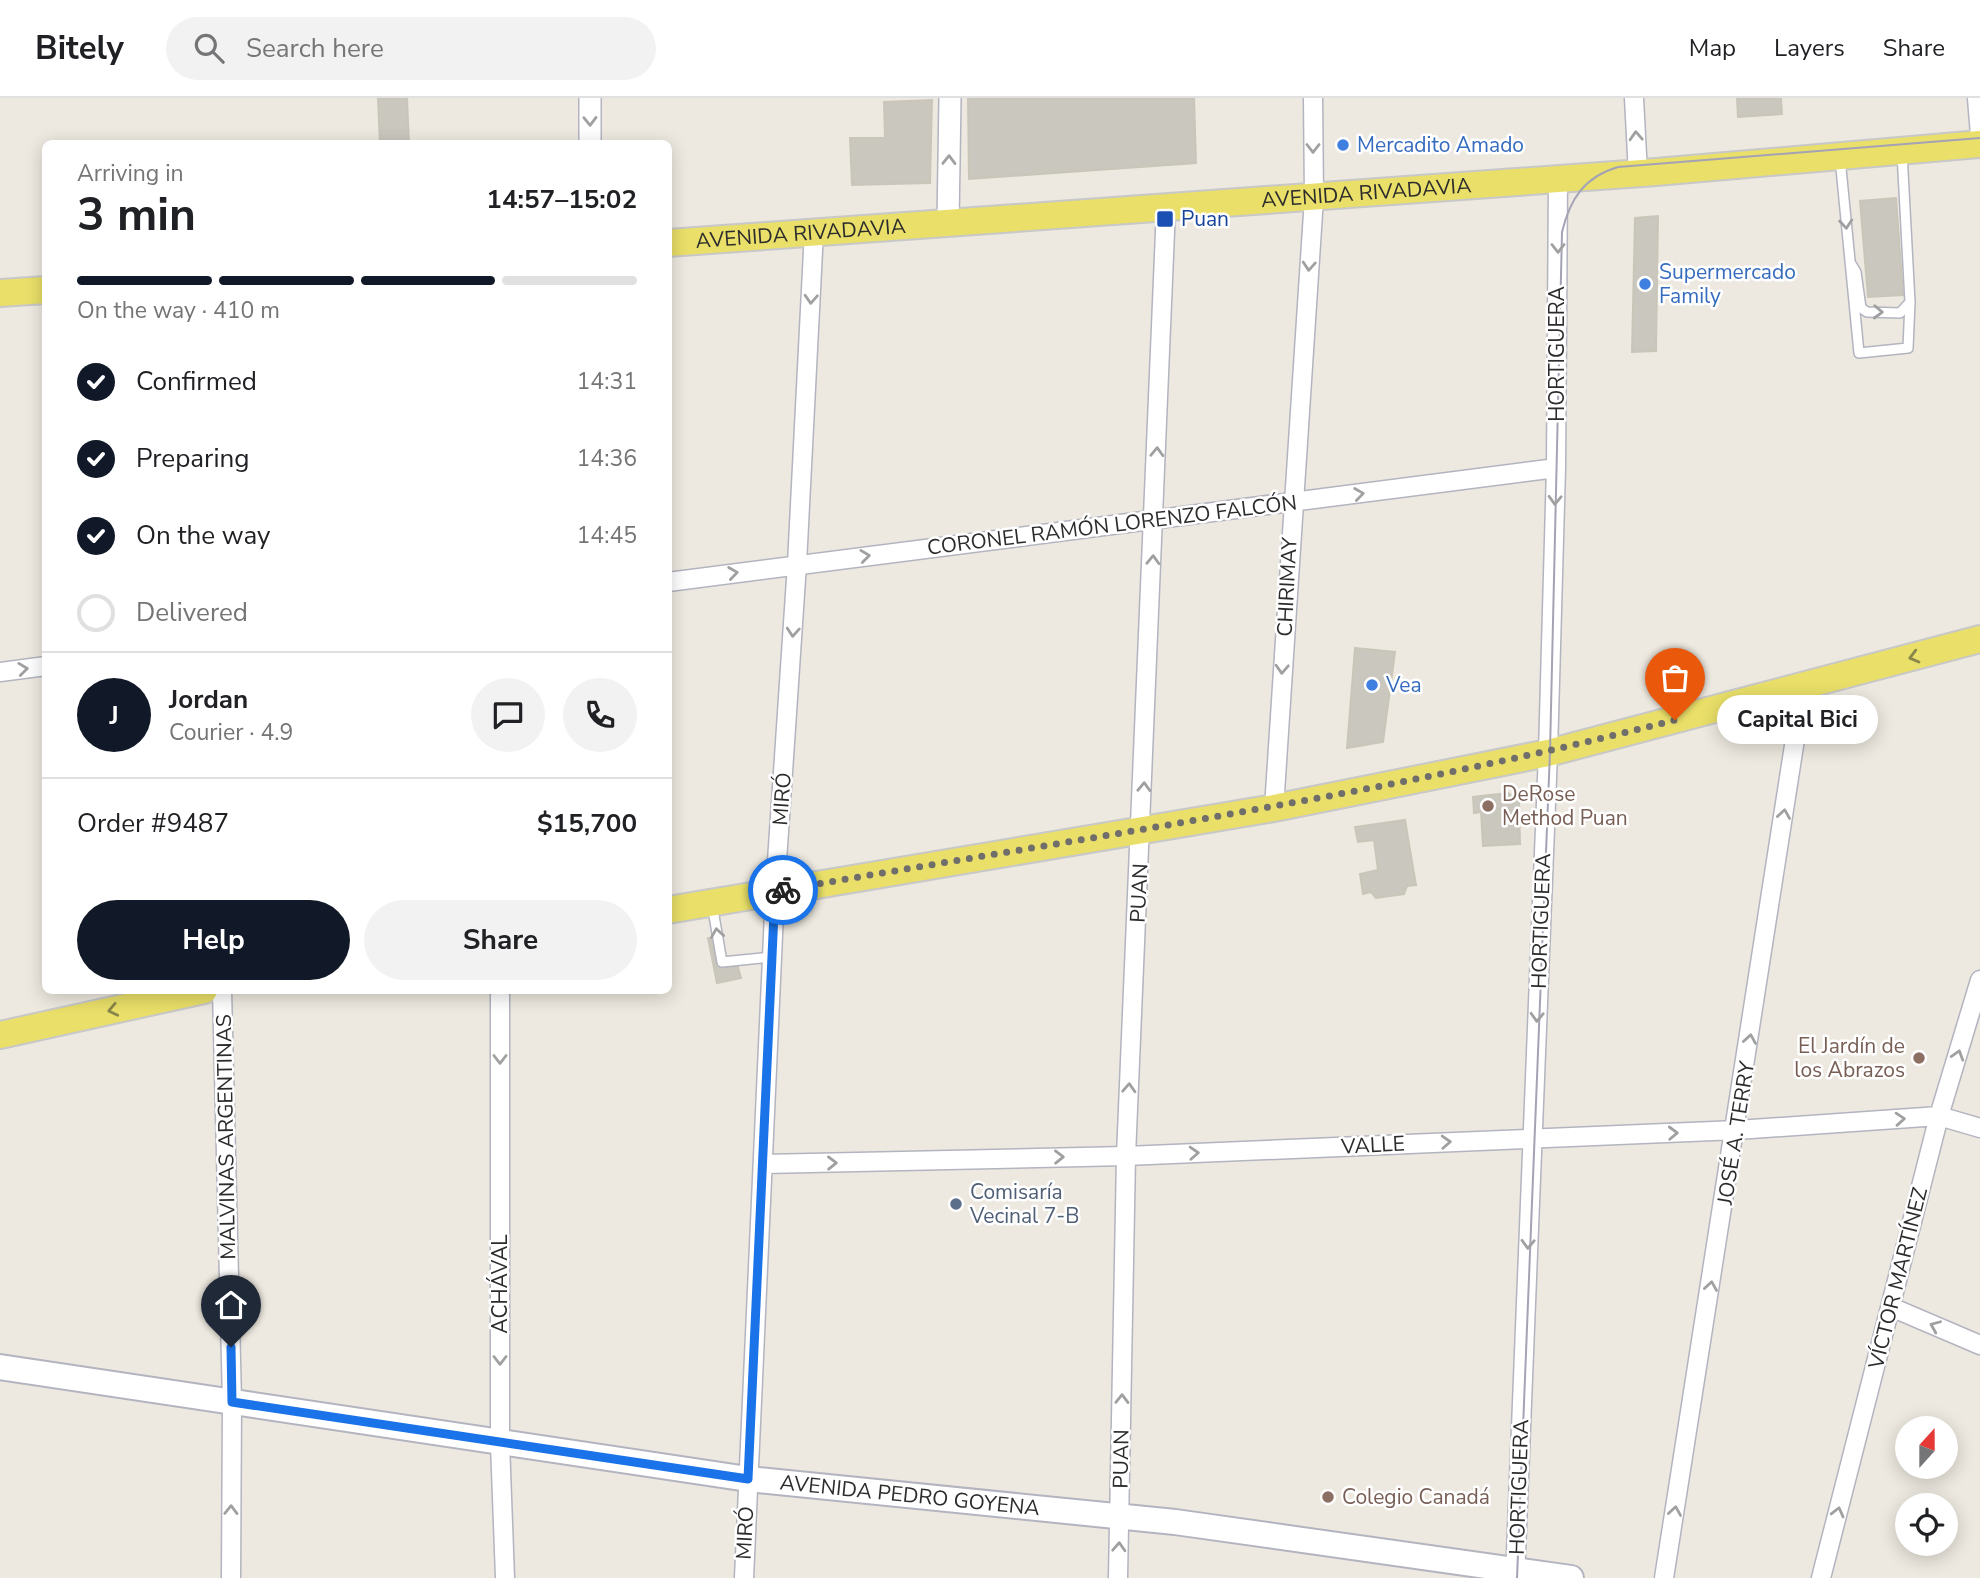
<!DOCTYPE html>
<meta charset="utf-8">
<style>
:root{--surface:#fff;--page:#f2f2f2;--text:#202124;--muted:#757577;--line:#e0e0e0;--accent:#111827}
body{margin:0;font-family:"Nunito Sans",sans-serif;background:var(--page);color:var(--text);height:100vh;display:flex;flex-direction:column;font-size:26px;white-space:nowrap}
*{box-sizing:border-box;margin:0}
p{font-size:23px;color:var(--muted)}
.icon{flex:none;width:38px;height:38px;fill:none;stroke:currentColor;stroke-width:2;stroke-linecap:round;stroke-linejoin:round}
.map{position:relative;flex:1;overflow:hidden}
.sheet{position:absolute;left:42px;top:42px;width:630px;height:854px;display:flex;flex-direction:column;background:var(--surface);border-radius:10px;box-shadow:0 4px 18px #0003}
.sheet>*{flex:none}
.needle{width:46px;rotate:21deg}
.buttons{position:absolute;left:1895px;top:1318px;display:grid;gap:14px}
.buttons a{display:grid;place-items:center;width:63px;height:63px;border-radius:50%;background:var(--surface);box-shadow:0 4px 18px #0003;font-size:35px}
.pin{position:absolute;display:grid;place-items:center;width:60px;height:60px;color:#fff;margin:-72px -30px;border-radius:50% 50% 50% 0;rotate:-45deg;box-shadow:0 0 7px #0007}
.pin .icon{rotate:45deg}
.courier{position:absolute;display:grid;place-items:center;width:70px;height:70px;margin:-35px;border:5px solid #1a73e8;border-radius:50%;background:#fff;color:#222;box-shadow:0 2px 9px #0007}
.bubble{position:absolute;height:49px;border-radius:24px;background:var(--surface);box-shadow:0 4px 18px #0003;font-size:23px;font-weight:700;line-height:49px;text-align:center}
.overview em{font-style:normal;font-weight:700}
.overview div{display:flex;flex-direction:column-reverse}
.overview{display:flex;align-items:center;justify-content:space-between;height:119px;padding:0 35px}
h1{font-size:46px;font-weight:700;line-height:52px}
.bar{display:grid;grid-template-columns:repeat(4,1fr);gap:10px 7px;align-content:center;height:84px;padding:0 35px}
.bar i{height:9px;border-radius:5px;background:var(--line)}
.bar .on{background:var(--accent)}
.bar p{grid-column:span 4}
.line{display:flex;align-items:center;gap:18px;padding:0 35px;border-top:2px solid var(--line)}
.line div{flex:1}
.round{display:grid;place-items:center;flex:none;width:74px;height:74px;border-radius:37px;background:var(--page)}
ol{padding:0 35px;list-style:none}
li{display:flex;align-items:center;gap:21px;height:77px}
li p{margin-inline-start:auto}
li .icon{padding:7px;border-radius:50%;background:var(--accent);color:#fff;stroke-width:4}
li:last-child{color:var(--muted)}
li i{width:38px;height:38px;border:4px solid var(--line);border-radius:50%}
.button{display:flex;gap:14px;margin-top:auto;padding:14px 35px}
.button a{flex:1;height:80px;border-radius:42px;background:var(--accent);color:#fff;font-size:28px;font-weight:700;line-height:80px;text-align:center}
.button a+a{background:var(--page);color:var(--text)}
header{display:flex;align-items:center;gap:42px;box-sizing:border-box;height:98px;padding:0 35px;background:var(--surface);border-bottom:2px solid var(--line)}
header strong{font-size:33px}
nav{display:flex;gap:38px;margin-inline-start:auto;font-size:24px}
.search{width:490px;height:63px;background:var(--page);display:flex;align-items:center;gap:18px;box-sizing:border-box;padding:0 24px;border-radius:38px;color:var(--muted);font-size:26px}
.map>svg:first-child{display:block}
</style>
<header>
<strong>Bitely</strong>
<div class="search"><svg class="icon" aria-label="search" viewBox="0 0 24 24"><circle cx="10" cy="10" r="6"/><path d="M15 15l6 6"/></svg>Search here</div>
<nav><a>Map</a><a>Layers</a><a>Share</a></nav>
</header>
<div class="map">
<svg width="1980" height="1480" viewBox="0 0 1980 1480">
<rect width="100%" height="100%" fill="#ede9e0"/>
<path fill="#c9c7be" stroke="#c9c6b9" stroke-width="2" d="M378,0h29l2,46h-29z
M968,0h226l2,65 -227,16z
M1737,0h44l1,16 -44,3z
M932,2l-2,83 -78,2 -2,-47h35l-1,-36z
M1896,100l7,97 -35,2 -8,-96z
M1658,118l-2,135 -24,1 3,-134z
M1355,550l40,4 -12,90 -36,6z
M1508,695l11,8 1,43 -37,2 -2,-34 -7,1 -1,-16z
M1405,722l11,65 -9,1 -3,8 -28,4 -5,-6 -8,2 -3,-20 18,-4 -4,-30 -16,2 -3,-15z
M708,840h3l6,29h21l3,11 -24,5z"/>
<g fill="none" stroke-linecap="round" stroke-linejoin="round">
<defs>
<path id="service" d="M1840,60l19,195 49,-5 2,-46
M1850,164l6,10 5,36 6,4 33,1 10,-11 -8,-149
M712,806l10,58 50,-5"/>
<path id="minor" d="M1634,0l4,76
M1977,0l3,37
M668,484l888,-114
M0,574l46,-6
M1274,710l40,-610 -1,-100
M222,892l10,412 -1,176
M500,892v453l5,135
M764,1066l362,-8 611,-26 202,-14 41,12
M1891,1209l89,38
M744,1480l31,-687 22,-327 17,-333
M1118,1480l8,-422 40,-948
M1515,1480l33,-825 8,-285 2,-289
M1664,1480l139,-890
M1821,1480l118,-462 41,-136"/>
<path id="tertiary" d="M590,0v46
M948,124l2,-124"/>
<g id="secondary">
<path id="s1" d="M0,1269l748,112 427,43 396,56"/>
</g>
<g id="primary">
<path id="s2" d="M668,145l988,-71 324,-28"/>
<path d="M0,195l46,-3"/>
<path d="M668,812l606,-102 274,-55 432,-114"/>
<path d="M0,937l204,-45"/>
</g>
</defs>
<use href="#service" stroke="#b3b4bf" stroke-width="12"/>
<use href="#minor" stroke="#b3b4bf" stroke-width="21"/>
<use href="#tertiary" stroke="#b3b4bf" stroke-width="24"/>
<use href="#secondary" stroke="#b3b4bf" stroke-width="28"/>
<use href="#primary" stroke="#c8c8c8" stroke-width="30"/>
<use href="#service" stroke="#fff" stroke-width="9"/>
<use href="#minor" stroke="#fff" stroke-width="18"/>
<use href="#tertiary" stroke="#fff" stroke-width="21"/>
<use href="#secondary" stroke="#fff" stroke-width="24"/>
<use href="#primary" stroke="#e9df69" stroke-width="26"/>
<path stroke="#a3a3b5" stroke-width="2" d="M1517,1480l33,-826 12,-520c8,-33 22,-55 56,-65l362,-29"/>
</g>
<defs><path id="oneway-chevron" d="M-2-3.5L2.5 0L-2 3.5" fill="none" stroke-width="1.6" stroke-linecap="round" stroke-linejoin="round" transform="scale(1.75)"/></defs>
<g stroke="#a0a0a0">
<use href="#oneway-chevron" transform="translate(590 23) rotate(89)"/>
<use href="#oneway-chevron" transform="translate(1636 38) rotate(-93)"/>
<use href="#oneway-chevron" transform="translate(1313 50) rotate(90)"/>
<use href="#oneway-chevron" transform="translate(949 62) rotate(-89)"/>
<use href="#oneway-chevron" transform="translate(1846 126) rotate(85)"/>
<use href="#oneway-chevron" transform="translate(1558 150) rotate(90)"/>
<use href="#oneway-chevron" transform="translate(1309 168) rotate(94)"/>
<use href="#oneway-chevron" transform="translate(811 201) rotate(93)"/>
<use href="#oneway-chevron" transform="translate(1878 214) rotate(2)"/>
<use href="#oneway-chevron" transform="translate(1157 354) rotate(-88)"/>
<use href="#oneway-chevron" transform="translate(1359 396) rotate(-8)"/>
<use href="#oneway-chevron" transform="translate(1555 402) rotate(92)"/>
<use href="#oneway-chevron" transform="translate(865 458) rotate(-7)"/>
<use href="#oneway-chevron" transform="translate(1153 462) rotate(-88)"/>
<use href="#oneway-chevron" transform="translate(733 475) rotate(-8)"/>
<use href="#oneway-chevron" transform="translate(793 534) rotate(94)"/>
<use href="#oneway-chevron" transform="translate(23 571) rotate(-7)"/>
<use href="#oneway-chevron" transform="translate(1282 571) rotate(93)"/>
<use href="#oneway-chevron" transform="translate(1144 689) rotate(-88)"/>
<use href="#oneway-chevron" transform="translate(1784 716) rotate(-81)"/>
<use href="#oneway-chevron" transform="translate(717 835) rotate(-99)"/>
<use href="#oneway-chevron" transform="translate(1537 919) rotate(92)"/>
<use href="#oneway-chevron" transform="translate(1750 941) rotate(-81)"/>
<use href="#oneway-chevron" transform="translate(1958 957) rotate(-73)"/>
<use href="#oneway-chevron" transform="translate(500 961) rotate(90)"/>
<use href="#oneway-chevron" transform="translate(1129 990) rotate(-87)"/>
<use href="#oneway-chevron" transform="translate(1900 1021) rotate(-4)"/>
<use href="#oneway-chevron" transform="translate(1673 1035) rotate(-2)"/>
<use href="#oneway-chevron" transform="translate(1446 1044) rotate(-3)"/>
<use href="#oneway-chevron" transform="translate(1194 1055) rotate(-3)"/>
<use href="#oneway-chevron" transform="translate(1059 1059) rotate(-1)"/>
<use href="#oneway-chevron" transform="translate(832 1065) rotate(-1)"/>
<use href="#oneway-chevron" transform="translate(1528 1146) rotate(92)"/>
<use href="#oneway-chevron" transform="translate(1711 1188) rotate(-81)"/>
<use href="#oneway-chevron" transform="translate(1935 1228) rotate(-157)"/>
<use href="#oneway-chevron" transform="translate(500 1262) rotate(90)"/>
<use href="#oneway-chevron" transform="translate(1122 1301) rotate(-89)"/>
<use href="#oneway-chevron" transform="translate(231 1412) rotate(-89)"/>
<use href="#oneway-chevron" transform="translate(1675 1413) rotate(-81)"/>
<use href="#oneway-chevron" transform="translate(1838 1414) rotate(-76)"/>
<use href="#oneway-chevron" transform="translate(1119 1449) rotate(-87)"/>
</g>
<g stroke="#8a864a">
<use href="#oneway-chevron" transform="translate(1914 559) rotate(165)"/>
<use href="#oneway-chevron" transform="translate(113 912) rotate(168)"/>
</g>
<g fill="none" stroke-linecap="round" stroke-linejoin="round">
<path stroke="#706e6b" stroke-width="7" stroke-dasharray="0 12.6" d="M783,792c298,-52 598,-94 892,-170"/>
<path stroke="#1a73e8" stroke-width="9" d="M231,1249l1,55 516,77 27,-588 8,-1"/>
</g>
<g fill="#3f7fe0" stroke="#fff" stroke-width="2.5">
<circle cx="1343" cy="47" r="7"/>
<circle cx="1645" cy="186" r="7"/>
<circle cx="1372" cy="587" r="7"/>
</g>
<rect fill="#1a4fb4" stroke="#fff" stroke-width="2.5" x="1156" y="112" width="18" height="18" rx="3.5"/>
<g fill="#8d6e63" stroke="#fff" stroke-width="2.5">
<circle cx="1488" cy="708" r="7"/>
<circle cx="1919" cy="960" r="7"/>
<circle cx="1328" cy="1399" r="7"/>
</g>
<circle fill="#5c6f8a" stroke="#fff" stroke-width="2.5" cx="956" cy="1106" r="7"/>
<g text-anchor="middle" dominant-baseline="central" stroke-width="5" stroke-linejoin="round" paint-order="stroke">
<g font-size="21" fill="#366cbe" stroke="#fff" text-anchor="start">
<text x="1357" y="47">Mercadito Amado</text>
<text x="1659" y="174">Supermercado<tspan x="1659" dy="24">Family</tspan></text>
<text x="1386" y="587">Vea</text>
</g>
<g font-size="21" fill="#2c2c2c" stroke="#fff">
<text stroke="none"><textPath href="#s2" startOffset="700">AVENIDA RIVADAVIA</textPath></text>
<text stroke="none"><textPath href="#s2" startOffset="133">AVENIDA RIVADAVIA</textPath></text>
<text transform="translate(1557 256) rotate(-90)">HORTIGUERA</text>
<text transform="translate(1112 427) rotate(-7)">CORONEL RAMÓN LORENZO FALCÓN</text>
<text transform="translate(1287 489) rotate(-87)">CHIRIMAY</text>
<text transform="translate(782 701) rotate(-86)">MIRÓ</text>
<text transform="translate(1139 795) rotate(-87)">PUAN</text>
<text transform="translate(1541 823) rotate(-88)">HORTIGUERA</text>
<text transform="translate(1736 1035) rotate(-81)">JOSÉ A. TERRY</text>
<text transform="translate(226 1039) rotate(-91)">MALVINAS ARGENTINAS</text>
<text transform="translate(1373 1047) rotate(-3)">VALLE</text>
<text transform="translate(1898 1180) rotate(-76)">VÍCTOR MARTÍNEZ</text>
<text transform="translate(500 1186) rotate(-90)">ACHÁVAL</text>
<text transform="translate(1121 1361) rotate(-89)">PUAN</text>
<text transform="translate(1519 1389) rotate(-88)">HORTIGUERA</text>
<text stroke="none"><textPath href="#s1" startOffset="919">AVENIDA PEDRO GOYENA</textPath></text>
<text transform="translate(745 1435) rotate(-87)">MIRÓ</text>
</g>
<g font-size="21" fill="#164399" stroke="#fff" text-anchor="start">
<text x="1181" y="121">Puan</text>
</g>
<g font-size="21" fill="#785e54" stroke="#fff" text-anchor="start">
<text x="1502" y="696">DeRose<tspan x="1502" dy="24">Method Puan</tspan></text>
<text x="1905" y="948" text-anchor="end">El Jardín de<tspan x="1905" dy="24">los Abrazos</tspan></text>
<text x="1342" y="1399">Colegio Canadá</text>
</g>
<g font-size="21" fill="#4e5e75" stroke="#fff" text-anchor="start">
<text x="970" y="1094">Comisaría<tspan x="970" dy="24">Vecinal 7-B</tspan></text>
</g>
</g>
</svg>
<div class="buttons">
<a><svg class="needle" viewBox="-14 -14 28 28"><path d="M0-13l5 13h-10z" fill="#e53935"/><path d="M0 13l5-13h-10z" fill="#757577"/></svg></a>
<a><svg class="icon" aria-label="locate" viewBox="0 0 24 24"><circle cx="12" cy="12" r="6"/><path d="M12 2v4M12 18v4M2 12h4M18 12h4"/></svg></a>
</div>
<div class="pin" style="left:1675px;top:622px;background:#ea580c"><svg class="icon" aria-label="bag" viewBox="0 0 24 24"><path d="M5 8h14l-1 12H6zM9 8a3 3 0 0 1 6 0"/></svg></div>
<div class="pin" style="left:231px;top:1249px;background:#1f2937"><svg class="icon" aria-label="home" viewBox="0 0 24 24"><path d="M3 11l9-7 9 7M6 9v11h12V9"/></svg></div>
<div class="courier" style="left:783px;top:792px"><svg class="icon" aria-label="bike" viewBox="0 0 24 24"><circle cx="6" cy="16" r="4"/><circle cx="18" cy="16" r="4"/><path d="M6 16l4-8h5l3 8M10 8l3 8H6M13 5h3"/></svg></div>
<div class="bubble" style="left:1717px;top:597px;width:161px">Capital Bici</div>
<section class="sheet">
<div class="overview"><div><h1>3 min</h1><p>Arriving in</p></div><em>14:57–15:02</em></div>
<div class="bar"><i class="on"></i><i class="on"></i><i class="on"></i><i></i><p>On the way · 410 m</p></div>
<ol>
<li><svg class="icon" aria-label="check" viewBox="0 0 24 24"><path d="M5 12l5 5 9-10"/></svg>Confirmed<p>14:31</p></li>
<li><svg class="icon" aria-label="check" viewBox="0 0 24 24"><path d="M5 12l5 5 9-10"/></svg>Preparing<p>14:36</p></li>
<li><svg class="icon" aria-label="check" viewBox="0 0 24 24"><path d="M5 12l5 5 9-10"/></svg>On the way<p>14:45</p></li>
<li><i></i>Delivered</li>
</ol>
<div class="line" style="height:126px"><b class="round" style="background:var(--accent);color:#fff">J</b><div><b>Jordan</b><p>Courier · 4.9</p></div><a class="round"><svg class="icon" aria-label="chat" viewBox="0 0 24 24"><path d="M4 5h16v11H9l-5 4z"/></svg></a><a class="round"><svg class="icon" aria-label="phone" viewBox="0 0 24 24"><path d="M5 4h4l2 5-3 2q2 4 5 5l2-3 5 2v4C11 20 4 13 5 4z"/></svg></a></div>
<div class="line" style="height:91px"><div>Order #9487</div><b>$15,700</b></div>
<div class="button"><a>Help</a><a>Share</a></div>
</section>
</div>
